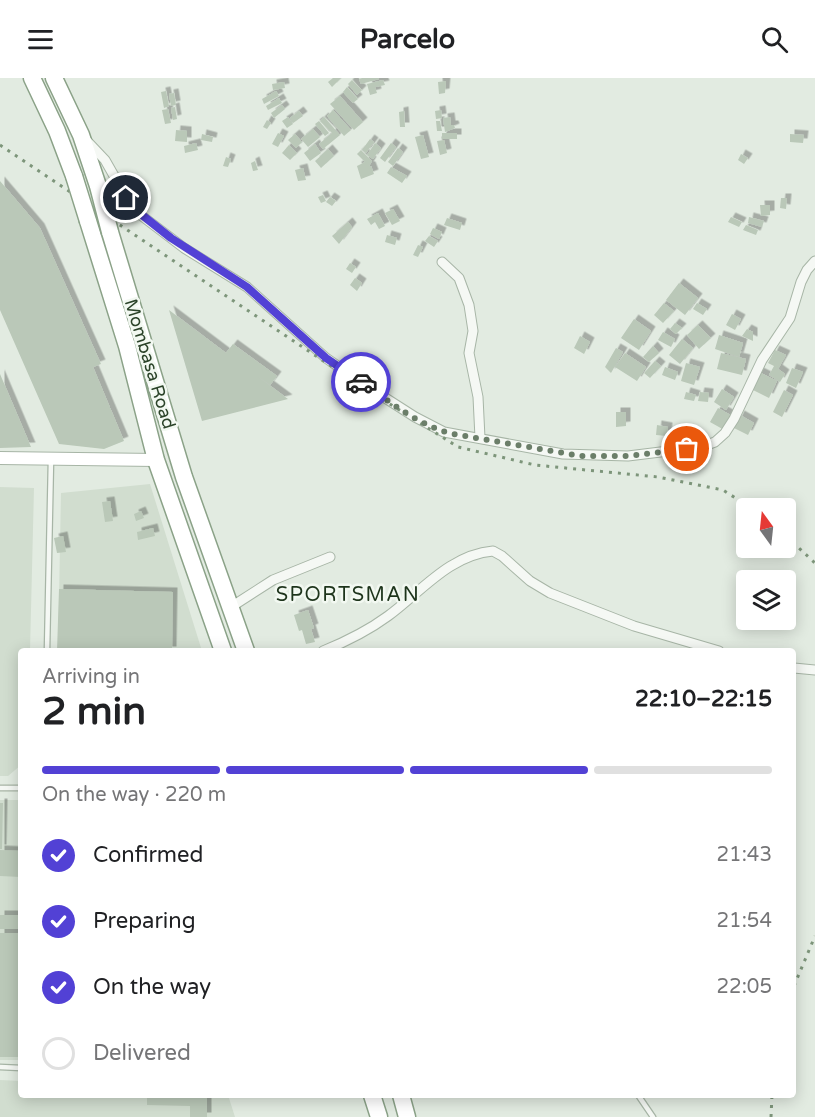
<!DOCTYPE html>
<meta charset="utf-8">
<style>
:root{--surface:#fff;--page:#f2f2f2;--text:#202124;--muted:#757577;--line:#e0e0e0;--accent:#5241d5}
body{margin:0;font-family:"Varela Round",sans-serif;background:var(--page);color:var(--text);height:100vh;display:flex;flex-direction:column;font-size:22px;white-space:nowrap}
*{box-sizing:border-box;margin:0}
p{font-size:20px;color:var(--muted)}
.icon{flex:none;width:33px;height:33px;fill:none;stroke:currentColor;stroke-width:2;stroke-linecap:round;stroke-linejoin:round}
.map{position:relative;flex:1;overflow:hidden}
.side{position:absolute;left:18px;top:570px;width:778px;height:450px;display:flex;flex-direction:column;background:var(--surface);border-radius:6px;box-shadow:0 3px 15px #0003}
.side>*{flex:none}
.needle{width:39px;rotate:345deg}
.buttons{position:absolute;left:736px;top:420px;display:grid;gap:12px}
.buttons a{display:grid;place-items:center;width:60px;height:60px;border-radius:6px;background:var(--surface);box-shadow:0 3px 15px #0003;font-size:30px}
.pin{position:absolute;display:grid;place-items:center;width:51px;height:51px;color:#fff;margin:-26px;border:3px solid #fff;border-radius:50%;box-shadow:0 2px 6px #0007}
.courier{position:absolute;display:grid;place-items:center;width:60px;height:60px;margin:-30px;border:4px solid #5241d5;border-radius:50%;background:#fff;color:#222;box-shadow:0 2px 8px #0007}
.summary em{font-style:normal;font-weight:700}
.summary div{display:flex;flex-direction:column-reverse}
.summary{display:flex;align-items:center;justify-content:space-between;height:102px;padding:0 24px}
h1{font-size:39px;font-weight:700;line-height:45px}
.bar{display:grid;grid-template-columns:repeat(4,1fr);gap:9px 6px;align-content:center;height:72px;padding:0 24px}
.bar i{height:8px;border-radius:4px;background:var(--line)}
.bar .current{background:var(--accent)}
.bar p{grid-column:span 4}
ol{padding:0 24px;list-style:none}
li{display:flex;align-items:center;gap:18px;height:66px}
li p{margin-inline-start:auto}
li .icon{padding:6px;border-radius:50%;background:var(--accent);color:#fff;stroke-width:4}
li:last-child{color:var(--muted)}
li i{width:33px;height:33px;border:3px solid var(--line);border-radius:50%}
header{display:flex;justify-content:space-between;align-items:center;height:78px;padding:0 24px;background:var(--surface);font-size:27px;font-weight:700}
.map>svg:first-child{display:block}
</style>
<header><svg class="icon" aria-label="menu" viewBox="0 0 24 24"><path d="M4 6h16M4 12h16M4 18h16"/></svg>Parcelo<svg class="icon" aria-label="search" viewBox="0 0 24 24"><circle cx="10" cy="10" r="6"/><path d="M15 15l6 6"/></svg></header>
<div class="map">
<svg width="815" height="1039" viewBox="0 0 815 1039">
<defs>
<filter id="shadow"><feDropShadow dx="4.5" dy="-4.5" stdDeviation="0" flood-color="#0004"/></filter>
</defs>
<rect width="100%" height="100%" fill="#e2ebe1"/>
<path fill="#d1ddcf" d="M150,406l52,167h-144l3,-158z
M0,409l34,1 -4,163h-9v114l-13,11h-8z
M0,722h21v260h-21z
M0,1002l21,1v14h207l7,22h-235z"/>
<path fill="#bac8b8" filter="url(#shadow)" d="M333,0h8l-9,9 -4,-5z
M362,0h17v1l-18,5 -2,-5z
M352,2l10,10 -5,5 -9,-11z
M383,2l2,5 -10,2 2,6 -7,2 -3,-11z
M446,3l-1,12 -6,1 -1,-12z
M284,4l1,6 -12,2 -1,-6z
M347,9l11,12 -5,4 -10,-11z
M166,13l3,15 -5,2 -3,-16z
M276,13l3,5 -15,8 -2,-5z
M174,15l2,12 -5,1 -2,-12z
M340,18l23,26 -9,8 -24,-26z
M279,20l3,5 -14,7 -2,-4z
M282,27l3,4 -11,9 -3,-5z
M175,29l2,12 -4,1 -2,-12z
M168,31l3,14 -6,1 -3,-14z
M333,32l18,20 -7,6 -17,-20z
M441,32l1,8 -6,1 -1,-8z
M299,33l4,5 -10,7 -3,-5z
M404,33l1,16h-5l-1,-15z
M288,39l5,7 -6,4 -5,-7z
M324,39l16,18 -17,14 -4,-5 13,-11 -12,-12z
M450,39l1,8h3l1,3 -10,4 -2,-14z
M267,42l4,3 -4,6 -4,-2z
M319,43l10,12 -4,3 -10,-12z
M436,43h4l2,10h-5z
M313,51l7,8 -12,10 -7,-8z
M176,52l11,1v11l-12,-1z
M278,55l6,3 -6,11 -6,-3z
M442,55h15v6h-15z
M202,56l11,3 -1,5 -11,-2z
M295,56l7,8 -6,6 -8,-8z
M790,56l14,1 -1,8 -13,-1z
M423,57l6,22 -8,2 -6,-22z
M370,61l4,3 -8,11 -4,-3z
M444,62l3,13 -7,2 -3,-14z
M196,65l2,7 -13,3 -1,-7z
M375,65l6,5 -8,11 -6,-4z
M391,65l5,4 -11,15 -5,-4z
M315,66l6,9 -11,8 -6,-8z
M289,67l8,8 -7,7 -8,-7z
M398,70l5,4 -10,14 -5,-4z
M328,71l6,7 -13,12 -6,-7z
M361,72l11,11 -3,5h2l3,8 -13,5 -4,-13 8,-4 -8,-8z
M741,76l7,4 -4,6 -6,-4z
M226,79l5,2 -3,8 -5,-1z
M255,83l3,9 -5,1 -2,-8z
M391,89l16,9 -5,7 -15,-10z
M303,90l3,12 -8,1 -3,-11z
M0,103l40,47 61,136 -8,3 31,74 -20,8 -45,-5 -59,-134z
M323,117l3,6 -5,2 -3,-6z
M330,119l6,4 -4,5 -6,-4z
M781,120h6l-1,11 -6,-1z
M760,127h10v10l-9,1z
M393,131l7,12 -8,4 -7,-12z
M378,135l7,13 -6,3 -4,-7 -4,3 -4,-6z
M731,139l11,5 -3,5 -11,-5z
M749,139l15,4 -2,6 -14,-4z
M447,140l15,5 -2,7 -16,-5z
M348,144l4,5 -13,17 -7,-8z
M746,147l12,5 -2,5 -13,-5z
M433,150l9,4 -3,7 -9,-5z
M387,157l10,3 -2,7 -10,-3z
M429,158l9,5 -4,6 -9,-6z
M418,167l5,2 -5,10 -5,-2z
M350,185l6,4 -4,6 -6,-4z
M355,200l7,5 -5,8 -7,-6z
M679,205l19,15 -13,17 -19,-15z
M664,225l10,8 -11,12 -9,-8z
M697,225l10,6 -4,6 -10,-6z
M169,232l57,43 7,-9 44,32 -7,9 -13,-9 31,23 -86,22z
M732,236l9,5 -6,11 -9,-5z
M634,241l17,12 -12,19 -18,-12z
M675,245l7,5 -6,6 -6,-5z
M698,247l13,13 -12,11 -12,-14z
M747,251l6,3v9l-11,-5z
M663,254l12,7 -4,8 -13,-7z
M719,257l24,8 -4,14 -24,-8z
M580,258l10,6 -6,12 -10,-6z
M682,261l11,9 -13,16 -11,-9z
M653,268l6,7 -10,9 -6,-5z
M616,270l7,4 -12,21 -6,-6z
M775,272l11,5 -8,14 7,5 -5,8 -11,-7 5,-9 -6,-3z
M625,275l21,14 -9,14 -22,-14z
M721,275l25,6 -4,16 -25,-6z
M655,283l6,5 -11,12 -6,-5z
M686,285l14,4 -6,18 -13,-4z
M665,289l13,5 -3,8 -13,-5z
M792,290l11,4 -7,16 -10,-5z
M759,294l18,9 -8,17 -18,-9z
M0,296l31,73 -31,1z
M722,311l12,8 -8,13 -12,-8z
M784,312l9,5 -11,22 -9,-5z
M686,314l10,3 -2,6 -10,-2z
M700,314l9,1 -1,9 -10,-1z
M718,330l16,9 -8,14 -16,-9z
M616,334h10v14l-10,1z
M740,337l14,8 -6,12 -14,-7z
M657,347l11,2 -1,9 -11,-1z
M110,423l3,20 -8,1 -3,-20z
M141,433l3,7 -8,3 -2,-7z
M153,450l2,8 -17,4 -1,-8z
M63,458l3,16 -9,1 -3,-15z
M59,511l114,3 -1,59h-115z
M308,532l6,18 -3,1 4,13 -9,2 -4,-14 -3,1 -5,-16z
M0,725h3l-1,46h-2z
M0,772l21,1v26l-21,-1z
M0,837h21v14h-21z
M0,855h21v124h-21z
M147,1017h60v22h-17v-11l-43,-1z"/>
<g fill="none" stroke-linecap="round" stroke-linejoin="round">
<defs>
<path id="lane" d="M47,573l4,-192
M0,710h21
M0,989l21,1
M638,1017l15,22"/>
<path id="street" d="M87,63l18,19 25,44 12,12 42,32 63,39 79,71 39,27 50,32 29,15 119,22 65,2 73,-9 14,-5 10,-9 9,-14 28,-59 28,-42 11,-36 6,-12 8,-9
M442,184l17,16 10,27 4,26 -4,22 9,44 2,41
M231,529l42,-27 57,-23
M323,573c22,-9 46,-21 65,-35 33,-24 61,-61 105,-65l9,5 28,25 20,12 84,33 85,25
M794,590l21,2"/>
<path id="secondary" d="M0,380l156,2"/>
<path id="highway" d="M32,0l25,53 17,45
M54,0l27,57 17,51
M88,143l39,125 29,114 67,191
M110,154l74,245 62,174
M372,1017l7,22
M401,1017l6,22"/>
</defs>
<use href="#lane" stroke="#a7b5a6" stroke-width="7"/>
<use href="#street" stroke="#a7b5a6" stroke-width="11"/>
<use href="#secondary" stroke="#a7b5a6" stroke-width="14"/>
<use href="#highway" stroke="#8ba288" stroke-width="19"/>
<use href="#lane" stroke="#f5f8f4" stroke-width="4.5"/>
<use href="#street" stroke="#f5f8f4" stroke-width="9"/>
<use href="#secondary" stroke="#fff" stroke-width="12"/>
<use href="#highway" stroke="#fff" stroke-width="16"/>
<path stroke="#7d957a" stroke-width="3" stroke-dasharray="3 6" stroke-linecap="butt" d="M0,67l355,237 103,65 77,18 123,12 65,13 28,18
M786,458l29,27
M794,908l21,-50
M771,1039l1,-22"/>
<defs>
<path id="highway-bridge" d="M74,98l14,45
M98,108l12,46"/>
</defs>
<use href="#highway-bridge" stroke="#8ba288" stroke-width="19" stroke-linecap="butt"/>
<use href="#highway-bridge" stroke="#fff" stroke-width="16"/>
</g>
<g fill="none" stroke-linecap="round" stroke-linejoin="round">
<path stroke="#6b7e69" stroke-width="6" stroke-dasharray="0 10.8" d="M361,304c28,19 58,44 92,52l128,22h47l59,-7"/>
<path stroke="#5241d5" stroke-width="8" d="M126,120l11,13 34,27 76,49 79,71 35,24"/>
</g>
<g text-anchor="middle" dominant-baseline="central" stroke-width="5" stroke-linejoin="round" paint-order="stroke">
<g font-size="18" fill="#2b4329" stroke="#f2f8f1">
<text transform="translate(150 286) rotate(73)">Mombasa Road</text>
</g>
<g font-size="20" letter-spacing="1.5" fill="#1d341b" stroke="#f2f8f1">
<text x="348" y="517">SPORTSMAN</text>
</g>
</g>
</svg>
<div class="buttons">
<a><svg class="needle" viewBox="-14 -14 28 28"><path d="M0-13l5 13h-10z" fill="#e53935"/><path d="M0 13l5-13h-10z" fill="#757577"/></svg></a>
<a><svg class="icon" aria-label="layers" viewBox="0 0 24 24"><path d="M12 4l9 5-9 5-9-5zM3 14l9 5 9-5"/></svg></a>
</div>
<div class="pin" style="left:687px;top:371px;background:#ea580c"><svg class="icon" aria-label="bag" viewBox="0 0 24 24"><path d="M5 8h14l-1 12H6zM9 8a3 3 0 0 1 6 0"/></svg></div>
<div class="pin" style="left:126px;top:120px;background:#1f2937"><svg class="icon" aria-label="home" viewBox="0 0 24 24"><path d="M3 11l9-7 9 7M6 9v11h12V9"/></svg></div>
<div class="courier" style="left:361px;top:304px"><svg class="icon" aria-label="car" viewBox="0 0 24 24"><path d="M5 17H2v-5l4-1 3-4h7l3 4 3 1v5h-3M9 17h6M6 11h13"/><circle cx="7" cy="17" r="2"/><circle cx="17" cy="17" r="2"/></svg></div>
<section class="side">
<div class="summary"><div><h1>2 min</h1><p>Arriving in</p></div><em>22:10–22:15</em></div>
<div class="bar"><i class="current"></i><i class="current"></i><i class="current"></i><i></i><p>On the way · 220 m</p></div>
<ol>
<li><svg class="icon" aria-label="check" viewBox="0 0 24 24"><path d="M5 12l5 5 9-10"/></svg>Confirmed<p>21:43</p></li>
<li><svg class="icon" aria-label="check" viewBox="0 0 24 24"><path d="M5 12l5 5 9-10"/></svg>Preparing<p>21:54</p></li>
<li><svg class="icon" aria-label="check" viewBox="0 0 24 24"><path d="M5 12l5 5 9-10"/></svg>On the way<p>22:05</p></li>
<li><i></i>Delivered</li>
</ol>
</section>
</div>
